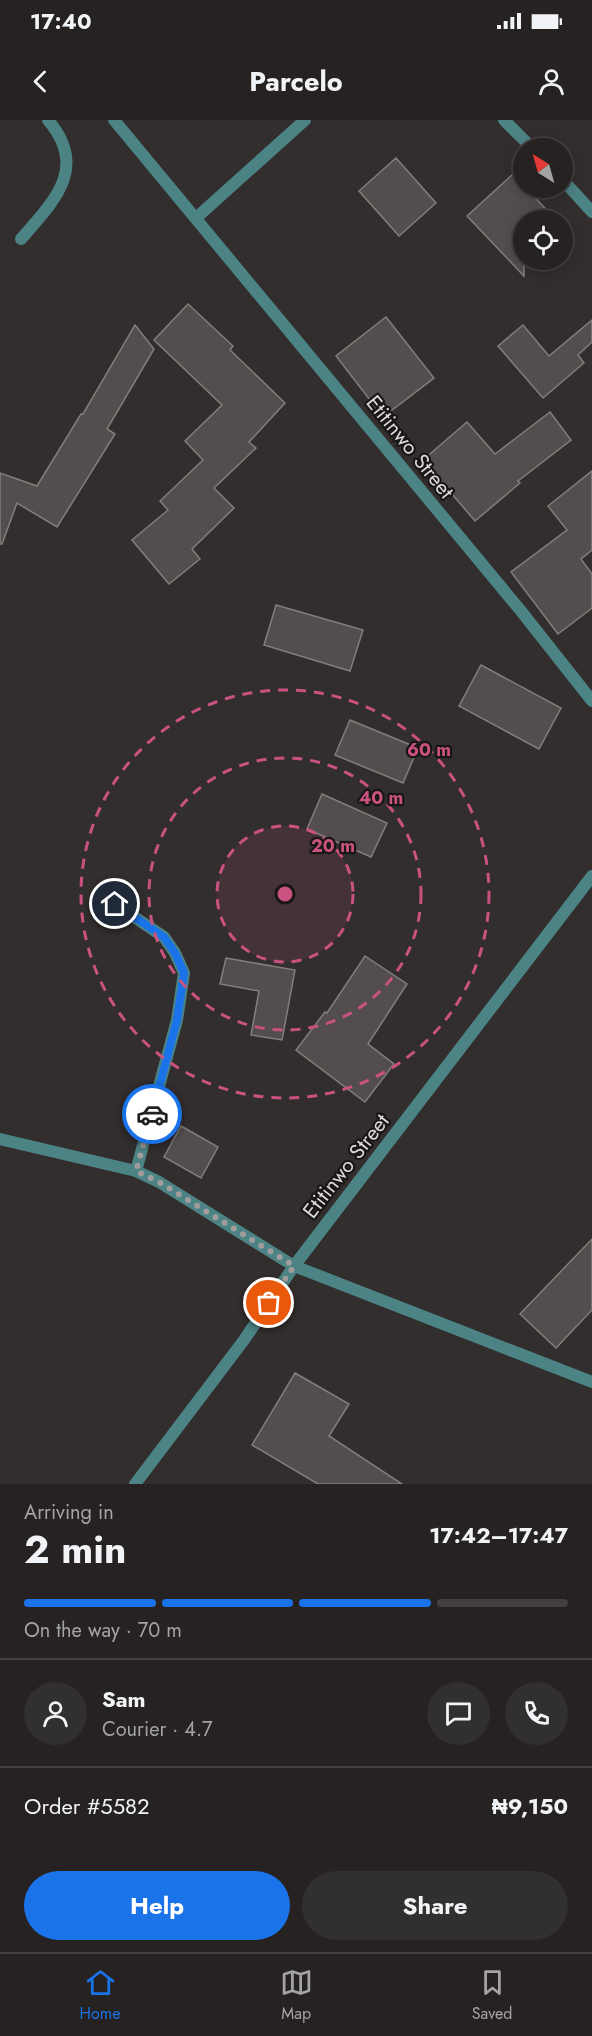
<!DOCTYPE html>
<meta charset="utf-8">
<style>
:root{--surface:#262222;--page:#322f2f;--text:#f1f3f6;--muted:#a4a4a5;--line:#423f40;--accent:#1a73e8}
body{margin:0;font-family:Jost,sans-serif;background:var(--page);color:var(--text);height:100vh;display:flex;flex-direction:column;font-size:22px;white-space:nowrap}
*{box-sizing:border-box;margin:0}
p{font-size:20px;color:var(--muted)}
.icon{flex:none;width:33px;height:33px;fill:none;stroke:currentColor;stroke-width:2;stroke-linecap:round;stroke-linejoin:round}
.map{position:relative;height:1364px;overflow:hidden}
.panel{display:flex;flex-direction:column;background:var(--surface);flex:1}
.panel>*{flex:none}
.needle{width:39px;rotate:323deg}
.tools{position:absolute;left:513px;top:18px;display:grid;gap:12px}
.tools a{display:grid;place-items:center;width:60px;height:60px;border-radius:50%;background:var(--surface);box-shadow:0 3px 15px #0003,0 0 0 2px var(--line);font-size:30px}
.pin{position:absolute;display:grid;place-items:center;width:51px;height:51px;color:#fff;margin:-26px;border:3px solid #fff;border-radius:50%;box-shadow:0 2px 6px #0007}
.courier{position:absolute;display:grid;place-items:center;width:60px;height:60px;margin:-30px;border:4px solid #1a73e8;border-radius:50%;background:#fff;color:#222;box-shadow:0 2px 8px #0007}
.headline em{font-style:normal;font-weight:700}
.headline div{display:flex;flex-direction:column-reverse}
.headline{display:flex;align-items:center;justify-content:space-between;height:102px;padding:0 24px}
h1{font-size:39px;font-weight:700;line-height:45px}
.bar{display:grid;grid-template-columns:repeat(4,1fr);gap:9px 6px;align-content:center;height:72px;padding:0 24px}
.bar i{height:8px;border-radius:4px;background:var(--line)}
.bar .on{background:var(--accent)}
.bar p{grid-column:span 4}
.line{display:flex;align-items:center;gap:15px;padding:0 24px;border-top:2px solid var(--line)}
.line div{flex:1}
.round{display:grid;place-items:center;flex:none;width:63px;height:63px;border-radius:32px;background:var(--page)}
.cta{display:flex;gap:12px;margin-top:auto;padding:12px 24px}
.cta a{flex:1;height:69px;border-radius:36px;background:var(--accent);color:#fff;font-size:24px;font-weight:700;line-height:69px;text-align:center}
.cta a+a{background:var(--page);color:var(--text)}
.status{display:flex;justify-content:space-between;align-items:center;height:42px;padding:0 30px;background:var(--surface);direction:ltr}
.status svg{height:16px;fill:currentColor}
header{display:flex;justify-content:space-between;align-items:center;height:78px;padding:0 24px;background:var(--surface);font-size:27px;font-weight:700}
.menu{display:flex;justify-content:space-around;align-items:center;height:84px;border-top:2px solid var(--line);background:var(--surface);font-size:16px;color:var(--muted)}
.menu a{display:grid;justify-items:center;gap:3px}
.menu .on{color:var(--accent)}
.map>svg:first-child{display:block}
</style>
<div class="status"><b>17:40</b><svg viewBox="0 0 49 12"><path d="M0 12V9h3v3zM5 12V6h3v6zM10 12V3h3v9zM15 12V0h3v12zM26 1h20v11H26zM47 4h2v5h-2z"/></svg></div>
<header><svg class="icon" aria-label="back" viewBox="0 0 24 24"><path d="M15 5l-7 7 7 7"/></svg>Parcelo<svg class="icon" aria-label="person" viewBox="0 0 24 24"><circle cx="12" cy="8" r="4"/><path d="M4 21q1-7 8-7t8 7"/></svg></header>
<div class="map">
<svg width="592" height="1364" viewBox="0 0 592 1364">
<rect width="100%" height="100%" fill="#322e2d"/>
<path fill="#534e4d" stroke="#837e7d" stroke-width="1.5" d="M396,38l40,45 -37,33 -40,-45z
M513,54l43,46h-32v56l-57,-60z
M188,184l45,42 -3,4 55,53 -36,39 7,6 -42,40 20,20 -42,41 8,10 -31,25 -37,-44 36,-30 -8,-9 43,-41 -18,-19 37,-36 -68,-65z
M386,197l48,61 -51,39 -47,-61z
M592,200v22l-14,13 6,8 -41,35 -45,-52 25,-21 26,31z
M135,205l19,24 -47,80 8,5 -58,93 -40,-24 -15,41h-2v-71l37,13 44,-72h2z
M550,292l21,28 -53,41 2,2 -45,38 -52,-61 44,-38 28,32z
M592,351v79l-11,9 11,15v34l-34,26 -47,-62 56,-42 -19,-24z
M276,485l87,25 -13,41 -86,-26z
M481,545l80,43 -22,41 -80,-43z
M350,600l68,28 -15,35 -68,-28z
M322,674l65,29 -16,34 -64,-28z
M365,836l42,28 -39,60 26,20 -29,38 -69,-52 29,-38 2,1z
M226,838l69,12 -13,70 -31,-5 8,-44 -39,-7z
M181,1006l37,21 -17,31 -37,-21z
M592,1119v71l-36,38 -36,-34z
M295,1253l54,31 -20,32 73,48h-84l-66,-39z"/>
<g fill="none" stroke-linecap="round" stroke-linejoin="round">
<path stroke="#4c8385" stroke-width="12" d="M115,784l49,33 11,16 9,20 -7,47 -41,151"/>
<path stroke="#4c8385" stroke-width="12" d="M114,0l407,491 71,90
M504,0l28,28
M562,59l30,33
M196,98l109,-98
M21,119c33,-38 68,-71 27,-119
M0,1019l136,32 23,11 135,84 298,116
M135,1364l109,-144 50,-74 298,-390"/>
</g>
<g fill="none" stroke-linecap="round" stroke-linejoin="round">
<path stroke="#a09d9c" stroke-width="6" stroke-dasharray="0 10.8" d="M152,994l-16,57 23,11 135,84 -25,37"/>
<path stroke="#1a73e8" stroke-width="8" d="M115,784l49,33 11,16 9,20 -7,47 -25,94"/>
</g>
<circle cx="285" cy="774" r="68" fill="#ca5280" fill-opacity=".12"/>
<g fill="none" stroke="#ca5280" stroke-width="3" stroke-dasharray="10 8">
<circle cx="285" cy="774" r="68"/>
<circle cx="285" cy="774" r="136"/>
<circle cx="285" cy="774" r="204"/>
</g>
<g text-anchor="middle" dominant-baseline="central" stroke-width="4.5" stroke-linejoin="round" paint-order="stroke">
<g font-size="21" fill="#dcd9d8" stroke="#191716">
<text transform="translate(410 327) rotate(51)">Etitinwo Street</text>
<text transform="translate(346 1046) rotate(-52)">Etitinwo Street</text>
</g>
</g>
<circle cx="285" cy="774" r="9" fill="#ca5280" stroke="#191716" stroke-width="3"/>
<g font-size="18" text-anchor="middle" font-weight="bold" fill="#ca5280" stroke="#191716" stroke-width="4.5" stroke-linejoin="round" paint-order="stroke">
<text x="429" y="636">60 m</text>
<text x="381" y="684">40 m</text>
<text x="333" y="732">20 m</text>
</g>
</svg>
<div class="tools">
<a><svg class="needle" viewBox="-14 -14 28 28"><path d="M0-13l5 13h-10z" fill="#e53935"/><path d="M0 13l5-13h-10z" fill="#a4a4a5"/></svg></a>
<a><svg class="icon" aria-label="locate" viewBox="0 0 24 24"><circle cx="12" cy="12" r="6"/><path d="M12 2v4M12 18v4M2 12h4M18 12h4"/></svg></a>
</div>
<div class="pin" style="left:269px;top:1183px;background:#ea580c"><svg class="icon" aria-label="bag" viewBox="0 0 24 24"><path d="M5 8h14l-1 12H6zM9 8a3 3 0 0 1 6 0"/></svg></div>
<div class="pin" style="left:115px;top:784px;background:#1f2937"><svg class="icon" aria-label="home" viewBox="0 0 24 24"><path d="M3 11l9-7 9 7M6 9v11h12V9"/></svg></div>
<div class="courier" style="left:152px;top:994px"><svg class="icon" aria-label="car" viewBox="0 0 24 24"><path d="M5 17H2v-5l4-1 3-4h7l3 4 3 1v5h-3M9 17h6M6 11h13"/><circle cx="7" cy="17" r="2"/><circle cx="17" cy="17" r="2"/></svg></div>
</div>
<section class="panel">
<div class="headline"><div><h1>2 min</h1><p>Arriving in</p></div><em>17:42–17:47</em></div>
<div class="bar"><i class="on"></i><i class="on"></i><i class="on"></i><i></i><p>On the way · 70 m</p></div>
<div class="line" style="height:108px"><a class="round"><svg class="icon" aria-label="person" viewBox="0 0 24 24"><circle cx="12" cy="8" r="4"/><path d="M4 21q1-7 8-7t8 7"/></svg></a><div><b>Sam</b><p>Courier · 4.7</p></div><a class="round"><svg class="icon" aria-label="chat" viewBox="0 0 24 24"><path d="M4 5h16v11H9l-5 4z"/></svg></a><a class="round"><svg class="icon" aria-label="phone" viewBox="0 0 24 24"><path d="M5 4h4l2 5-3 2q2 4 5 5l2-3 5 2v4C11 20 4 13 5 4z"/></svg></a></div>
<div class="line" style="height:78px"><div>Order #5582</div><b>₦9,150</b></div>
<div class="cta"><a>Help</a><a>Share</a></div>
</section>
<nav class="menu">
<a class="on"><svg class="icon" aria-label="home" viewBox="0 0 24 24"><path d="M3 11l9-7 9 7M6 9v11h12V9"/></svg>Home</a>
<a><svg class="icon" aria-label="map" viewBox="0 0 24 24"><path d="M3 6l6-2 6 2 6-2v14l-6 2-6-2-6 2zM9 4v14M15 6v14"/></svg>Map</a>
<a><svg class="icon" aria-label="saved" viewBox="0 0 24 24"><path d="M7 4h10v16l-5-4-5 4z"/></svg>Saved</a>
</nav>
